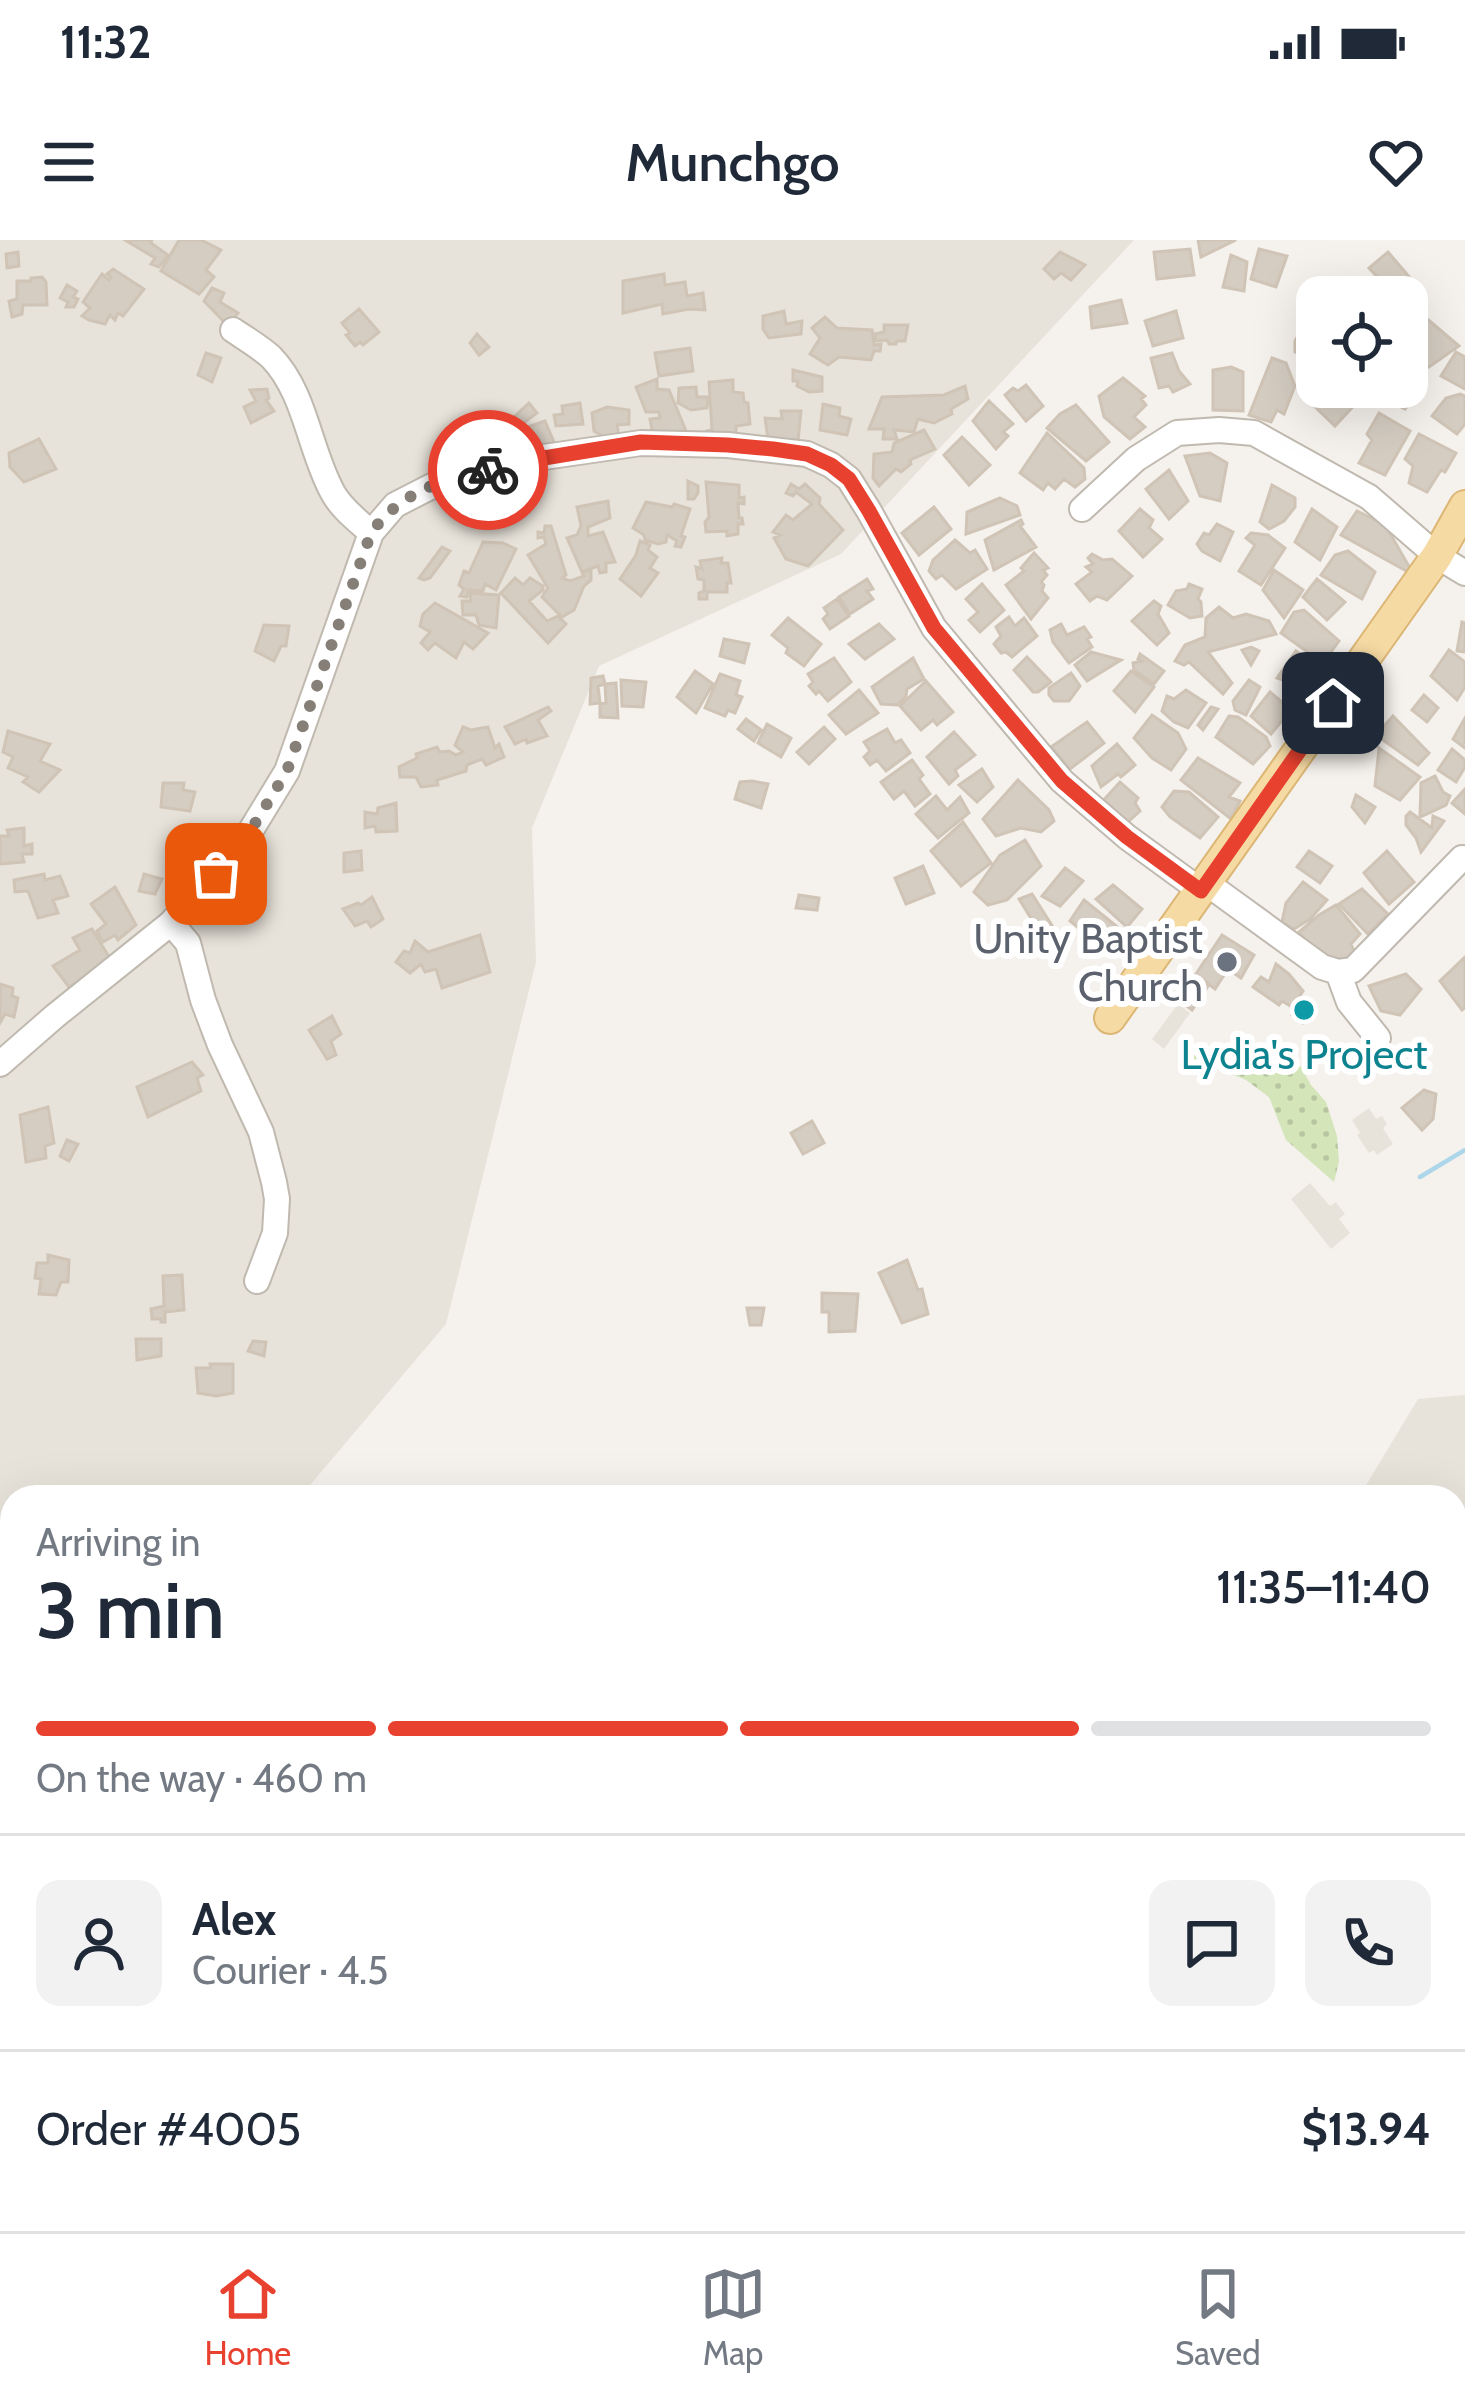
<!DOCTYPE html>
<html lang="en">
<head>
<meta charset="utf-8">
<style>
	body { margin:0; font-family:Cabin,sans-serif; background:#f2f2f3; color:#1f2937; height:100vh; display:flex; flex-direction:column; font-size:45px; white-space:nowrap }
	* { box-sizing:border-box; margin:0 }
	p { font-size:39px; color:#747a83 }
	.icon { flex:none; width:66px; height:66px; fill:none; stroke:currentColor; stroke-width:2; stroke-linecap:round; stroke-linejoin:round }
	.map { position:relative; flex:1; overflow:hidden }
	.side { position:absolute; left:0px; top:1245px; width:1467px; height:747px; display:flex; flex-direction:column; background:#fff; border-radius:36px 36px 0 0; box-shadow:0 12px 48px #0002 }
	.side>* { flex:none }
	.controls { position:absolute; left:1296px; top:36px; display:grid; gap:24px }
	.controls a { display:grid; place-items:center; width:132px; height:132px; border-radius:24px; background:#fff; box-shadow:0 12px 48px #0002; font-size:60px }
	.pin { position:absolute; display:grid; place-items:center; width:102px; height:102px; color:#fff; margin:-51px; border-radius:24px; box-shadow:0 6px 18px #0006 }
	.courier { position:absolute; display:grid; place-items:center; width:120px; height:120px; margin:-60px; border:9px solid #e8412f; border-radius:50%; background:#fff; color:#222; box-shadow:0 3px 15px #0007 }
	.headline em { font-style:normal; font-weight:600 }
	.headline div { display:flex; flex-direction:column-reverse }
	.headline { display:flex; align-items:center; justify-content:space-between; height:204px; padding:0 36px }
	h1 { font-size:78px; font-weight:600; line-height:90px }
	.bar { display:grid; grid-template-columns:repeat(4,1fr); gap:18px 12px; align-content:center; height:144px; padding:0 36px }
	.bar i { height:15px; border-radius:9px; background:#e0e1e3 }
	.bar .current { background:#e8412f }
	.bar p { grid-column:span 4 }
	.line { display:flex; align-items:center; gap:30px; padding:0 36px; border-top:3px solid #e0e1e3 }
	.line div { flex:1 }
	.round { display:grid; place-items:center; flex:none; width:126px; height:126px; border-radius:24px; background:#f2f2f3 }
	.status { display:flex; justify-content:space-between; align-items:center; height:84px; padding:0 60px; background:#fff; direction:ltr }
	.status svg { height:33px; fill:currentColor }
	header { display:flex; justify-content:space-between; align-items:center; height:156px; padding:0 36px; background:#fff; font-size:54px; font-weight:600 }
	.tabs { display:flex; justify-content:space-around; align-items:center; height:168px; border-top:3px solid #e0e1e3; background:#fff; font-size:33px; color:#747a83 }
	.tabs a { display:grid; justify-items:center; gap:6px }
	.tabs .current { color:#e8412f }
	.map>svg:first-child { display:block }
</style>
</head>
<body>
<div class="status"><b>11:32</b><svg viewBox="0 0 49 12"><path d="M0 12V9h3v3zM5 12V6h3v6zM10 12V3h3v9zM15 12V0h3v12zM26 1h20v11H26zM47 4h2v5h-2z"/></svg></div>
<header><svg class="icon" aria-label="menu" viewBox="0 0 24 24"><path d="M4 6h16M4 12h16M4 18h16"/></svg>Munchgo<svg class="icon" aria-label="heart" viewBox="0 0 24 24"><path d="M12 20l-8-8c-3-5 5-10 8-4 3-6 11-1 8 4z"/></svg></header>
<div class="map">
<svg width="1465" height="1991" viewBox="0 0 1465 1991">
	<defs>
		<pattern id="grass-dots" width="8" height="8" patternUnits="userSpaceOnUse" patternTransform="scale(3)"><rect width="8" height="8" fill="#d3e5b9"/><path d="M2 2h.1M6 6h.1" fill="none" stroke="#b7c6a0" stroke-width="1.8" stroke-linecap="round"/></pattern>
	</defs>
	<rect width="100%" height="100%" fill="#f5f1ec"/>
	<path fill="#e8e3da" d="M 0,0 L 1134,0 L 841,314 L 599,426 L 532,588 L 536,722 L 446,1084 L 300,1257 L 12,1257 L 12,1440 L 0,1436 Z
		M 1178,764 L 1190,773 L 1164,809 L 1152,799 Z
		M 1369,868 L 1376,879 L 1382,876 L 1387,884 L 1383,888 L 1393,904 L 1377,915 L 1374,910 L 1369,913 L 1357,895 L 1360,893 L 1352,880 Z
		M 1310,943 L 1330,966 L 1336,962 L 1345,974 L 1339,979 L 1350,993 L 1331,1009 L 1291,959 Z
		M 1465,1155 L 1465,1685 L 1455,1694 L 1455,1257 L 1359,1257 L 1418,1159 Z
		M 0,1456 L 12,1461 L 12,1980 L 213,1980 L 214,1991 L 0,1991 Z
		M 994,1980 L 1276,1980 L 1271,1991 L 988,1991 Z"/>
	<path fill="#f4e7da" d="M 1465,1621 L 1465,1952 L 1455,1960 L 1455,1627 Z
		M 1349,1980 L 1430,1980 L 1415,1991 L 1357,1991 Z"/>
	<path fill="url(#grass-dots)" d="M 1225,803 L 1252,814 L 1284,814 L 1301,827 L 1311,845 L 1326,862 L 1337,896 L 1339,921 L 1334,942 L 1286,900 L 1269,857 L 1246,840 L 1220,829 L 1197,833 L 1191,817 Z"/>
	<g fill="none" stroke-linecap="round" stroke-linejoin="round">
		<path stroke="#aed6eb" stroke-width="4.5" d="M 1420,937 L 1465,910"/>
	</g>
	<path fill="#d5cdc2" stroke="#d0c4b6" stroke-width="3" d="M 125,0 L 152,0 L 151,3 L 168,15 L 159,27 L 151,24 L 155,18 Z
		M 179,0 L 201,0 L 221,10 L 206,30 L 214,37 L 199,54 L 161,31 Z
		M 1198,0 L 1236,0 L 1201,17 Z
		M 1190,9 L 1194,35 L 1157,39 L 1154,12 Z
		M 1259,9 L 1287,16 L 1276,47 L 1251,39 Z
		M 18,12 L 19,26 L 7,28 L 6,14 Z
		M 1060,12 L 1085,25 L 1071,40 L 1061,33 L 1054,39 L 1044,29 Z
		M 1388,12 L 1417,46 L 1404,57 L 1397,57 L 1369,28 Z
		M 1231,15 L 1247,22 L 1244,51 L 1223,47 Z
		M 113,29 L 144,49 L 123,76 L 118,73 L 115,80 L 110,75 L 105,84 L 89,80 L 82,76 L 90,68 L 83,62 L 102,34 L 109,40 L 111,37 L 107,34 Z
		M 664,34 L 665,45 L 685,42 L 687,56 L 703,53 L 705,70 L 689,69 L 663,74 L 662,64 L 623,73 L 623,41 Z
		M 42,37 L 46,42 L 47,65 L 23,65 L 22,74 L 12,77 L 9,61 L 17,59 L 17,41 L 31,41 L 31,38 Z
		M 67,45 L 77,51 L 73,57 L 78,59 L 74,67 L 66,67 L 68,62 L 60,58 Z
		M 212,48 L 224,53 L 220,62 L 238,73 L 228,86 L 204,61 Z
		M 1375,50 L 1375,57 L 1345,57 L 1350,51 Z
		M 1121,60 L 1127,83 L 1092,88 L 1090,67 Z
		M 359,69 L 379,92 L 363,105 L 360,102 L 355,106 L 346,95 L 350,93 L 342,83 Z
		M 784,71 L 786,84 L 802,81 L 801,94 L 769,98 L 763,89 L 763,76 Z
		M 1176,71 L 1183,98 L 1153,106 L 1145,81 Z
		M 1311,74 L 1317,76 L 1317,104 L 1309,117 L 1295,112 L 1295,101 Z
		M 825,77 L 837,88 L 872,90 L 874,105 L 881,104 L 880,111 L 874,111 L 871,120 L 839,117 L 828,125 L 810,114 L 820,98 L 812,88 Z
		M 1426,78 L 1459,106 L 1429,127 L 1408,101 L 1411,86 Z
		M 884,85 L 908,85 L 905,101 L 897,101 L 896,104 L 889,104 L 887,100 L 876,101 L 875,94 L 884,92 Z
		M 477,94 L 489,107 L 479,115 L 470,103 Z
		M 690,108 L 693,131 L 659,136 L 655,113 Z
		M 1456,112 L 1465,117 L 1465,149 L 1441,136 Z
		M 206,113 L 221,118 L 212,142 L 198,135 Z
		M 1172,113 L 1179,131 L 1190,144 L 1173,152 L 1169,146 L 1159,148 L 1151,118 Z
		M 1272,118 L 1286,123 L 1295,146 L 1284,174 L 1277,170 L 1271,182 L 1249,175 Z
		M 1231,127 L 1243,132 L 1243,171 L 1213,170 L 1213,130 Z
		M 793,130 L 822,137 L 822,151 L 809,152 L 797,146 L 798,141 L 793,141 Z
		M 1407,135 L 1424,146 L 1405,169 L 1372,151 L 1375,147 L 1407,147 Z
		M 1123,138 L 1145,156 L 1141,159 L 1146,165 L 1134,177 L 1145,187 L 1130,199 L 1104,177 L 1099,156 Z
		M 657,139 L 657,149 L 669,150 L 689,198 L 654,200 L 650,179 L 660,178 L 659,172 L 646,172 L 636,147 Z
		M 733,140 L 733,152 L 743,153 L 744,162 L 748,163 L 750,184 L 736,186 L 736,194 L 741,196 L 709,201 L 707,191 L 712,190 L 709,142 Z
		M 1026,145 L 1043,166 L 1026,181 L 1005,155 L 1013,148 L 1018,151 Z
		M 965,146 L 968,159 L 951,169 L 952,174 L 934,183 L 918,179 L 914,192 L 894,190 L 897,199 L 883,199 L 884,189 L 869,189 L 882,157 L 944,155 Z
		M 696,147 L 697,157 L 708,157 L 707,168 L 691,170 L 678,163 L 679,148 Z
		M 1318,147 L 1349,147 L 1361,158 L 1335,186 L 1308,160 Z
		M 267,149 L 269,158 L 266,160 L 274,171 L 251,183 L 244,167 L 256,161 L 250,150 Z
		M 1460,154 L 1465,156 L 1465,184 L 1457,194 L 1432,176 L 1446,158 Z
		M 989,161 L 1013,184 L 1003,192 L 1008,196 L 996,209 L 973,181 Z
		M 529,163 L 537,173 L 519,186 L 513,178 Z
		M 580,163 L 583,184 L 556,186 L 554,175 L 563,174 L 562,166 Z
		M 823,164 L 840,168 L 839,176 L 851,179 L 847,195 L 820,190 Z
		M 1076,165 L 1109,202 L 1086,221 L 1047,188 L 1060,174 Z
		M 607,167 L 629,170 L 629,184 L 617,185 L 619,196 L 608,199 L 594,191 L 592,173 Z
		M 781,171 L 801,171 L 798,201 L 768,199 L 765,178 L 782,179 Z
		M 1379,173 L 1410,191 L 1385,235 L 1359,223 L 1372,200 L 1367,194 Z
		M 545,181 L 556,207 L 520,216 L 511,212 L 511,201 L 520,198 L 517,191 Z
		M 499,185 L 508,195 L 508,202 L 493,205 L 491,199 L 497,197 L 491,187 Z
		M 924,190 L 935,209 L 910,220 L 911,224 L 901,232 L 896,229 L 879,246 L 873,238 L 874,214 L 892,212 L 894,203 Z
		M 1047,193 L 1084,228 L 1085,239 L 1075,247 L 1064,239 L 1055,249 L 1048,243 L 1043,250 L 1020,233 Z
		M 1419,194 L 1456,213 L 1445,232 L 1441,230 L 1427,252 L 1409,243 L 1413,226 L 1405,219 Z
		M 962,197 L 990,225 L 969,245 L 944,215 Z
		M 39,199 L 56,229 L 24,242 L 10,227 L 9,213 Z
		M 1210,213 L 1227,223 L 1220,261 L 1200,256 L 1185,216 Z
		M 1169,230 L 1188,261 L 1169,279 L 1146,249 Z
		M 688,241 L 698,246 L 698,253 L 694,259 L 688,259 Z
		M 706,242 L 739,245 L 739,258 L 744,257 L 744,264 L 738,263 L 739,278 L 742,278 L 743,284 L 738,284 L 738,294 L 727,296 L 727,291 L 706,292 L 705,282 L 709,277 Z
		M 791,244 L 799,249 L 805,244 L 820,258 L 819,264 L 843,290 L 808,326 L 786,319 L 774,298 L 780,295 L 773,292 L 786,275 L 793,280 L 812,264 L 796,252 L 793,256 L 786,253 Z
		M 1272,245 L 1295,258 L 1295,267 L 1284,281 L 1269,289 L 1260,282 Z
		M 1000,258 L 1017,266 L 1020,275 L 966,294 L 967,272 Z
		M 608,261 L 610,278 L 588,287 L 588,296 L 603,292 L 615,322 L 606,323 L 606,332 L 600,333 L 598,326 L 582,332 L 567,298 L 577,295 L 581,286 L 577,267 Z
		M 646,262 L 672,267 L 674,264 L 690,269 L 681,296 L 685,297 L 681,307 L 675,306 L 677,301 L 667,295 L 666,302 L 658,304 L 645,300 L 644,295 L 633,288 Z
		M 934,267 L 951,289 L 919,315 L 902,293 Z
		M 1140,269 L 1153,280 L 1149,288 L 1162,299 L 1143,317 L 1119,291 Z
		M 1312,269 L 1337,287 L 1320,320 L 1295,302 Z
		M 1357,271 L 1385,285 L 1414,335 L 1341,295 Z
		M 1021,280 L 1023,284 L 1020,286 L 1036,307 L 994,330 L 985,300 Z
		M 1217,284 L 1233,292 L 1220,321 L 1202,311 L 1197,304 L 1204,293 L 1209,295 Z
		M 545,286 L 551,286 L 566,335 L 562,338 L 570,341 L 584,336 L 582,332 L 591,331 L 591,340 L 584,346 L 574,370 L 562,377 L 542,357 L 548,348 L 528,315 L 546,304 L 544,297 L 538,298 L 538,292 L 544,293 Z
		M 1251,293 L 1268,295 L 1285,308 L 1261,345 L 1239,331 L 1255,305 L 1246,298 Z
		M 955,300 L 970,313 L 975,310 L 987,329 L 956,349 L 942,335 L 936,339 L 929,331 L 933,320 Z
		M 640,301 L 650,305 L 648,310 L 657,317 L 650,328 L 658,333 L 641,356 L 620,339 L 636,315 Z
		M 483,302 L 503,303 L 516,309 L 496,350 L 485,344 L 483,351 L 468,350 L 467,357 L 460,356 L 464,349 L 459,345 L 464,331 L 469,333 Z
		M 442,307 L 450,311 L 430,338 L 424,340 L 419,338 Z
		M 1348,311 L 1375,332 L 1362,359 L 1321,335 L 1335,315 Z
		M 1034,313 L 1048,328 L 1043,330 L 1047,335 L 1041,342 L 1044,345 L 1042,351 L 1048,358 L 1031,379 L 1006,345 L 1024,331 L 1021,328 Z
		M 1092,314 L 1103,320 L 1112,319 L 1132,336 L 1107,360 L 1097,356 L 1090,361 L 1076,344 L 1092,332 L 1086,327 L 1093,324 L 1088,318 Z
		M 722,318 L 721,323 L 728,323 L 731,343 L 727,343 L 727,352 L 707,352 L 707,359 L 699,359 L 699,353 L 704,351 L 704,340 L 698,339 L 696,327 L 702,329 L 700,321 Z
		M 1274,330 L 1303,350 L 1284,378 L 1263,350 Z
		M 515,338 L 523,345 L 530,338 L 543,346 L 543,350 L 529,361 L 547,381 L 558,376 L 566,384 L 548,403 L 501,353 Z
		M 867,339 L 873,349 L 867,351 L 873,359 L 850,374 L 839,357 Z
		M 1317,339 L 1345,362 L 1327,380 L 1303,357 Z
		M 982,344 L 1004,370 L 980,392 L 969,380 L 978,372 L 966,359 Z
		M 1189,344 L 1202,349 L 1198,359 L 1201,362 L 1202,376 L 1190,378 L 1168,365 L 1176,351 L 1187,349 Z
		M 470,353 L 499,355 L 496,388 L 479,385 L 476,375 L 463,375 L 462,361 L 471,361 Z
		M 837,359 L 849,376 L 830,389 L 823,379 L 828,374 L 824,368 Z
		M 1154,361 L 1161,366 L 1158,374 L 1169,393 L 1157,405 L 1132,381 Z
		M 435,363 L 488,393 L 473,409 L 464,402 L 456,418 L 435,403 L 428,410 L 421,403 L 430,392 L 420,386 L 423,374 Z
		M 1219,367 L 1233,378 L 1246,374 L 1269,381 L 1276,394 L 1208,412 L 1232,443 L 1223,454 L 1189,422 L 1184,425 L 1175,421 L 1185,405 L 1205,397 L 1206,378 Z
		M 1304,370 L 1339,401 L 1323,423 L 1281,393 L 1294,372 Z
		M 1009,377 L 1015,386 L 1024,378 L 1037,396 L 1012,417 L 1006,412 L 1001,413 L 994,404 L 1001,396 L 996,387 Z
		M 788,378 L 821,404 L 804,426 L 786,413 L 788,408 L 772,395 Z
		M 1462,382 L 1465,383 L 1465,412 L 1457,411 Z
		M 879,384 L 894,399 L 865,419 L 849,404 Z
		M 1061,384 L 1067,395 L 1084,387 L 1091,397 L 1087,399 L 1092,407 L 1069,423 L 1053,402 L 1050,390 Z
		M 264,385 L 289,386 L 286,406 L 281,406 L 274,421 L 255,411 Z
		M 724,399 L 749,404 L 744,423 L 720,416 Z
		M 1251,407 L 1259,411 L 1251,425 L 1242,410 Z
		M 1449,410 L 1465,422 L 1465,447 L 1457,460 L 1431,436 Z
		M 1296,411 L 1308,420 L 1307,434 L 1297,445 L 1277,438 Z
		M 1091,412 L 1121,420 L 1087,441 L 1075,425 Z
		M 1140,414 L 1164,431 L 1154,444 L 1134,430 L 1133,423 L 1142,421 L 1138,419 Z
		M 1027,417 L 1051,442 L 1038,452 L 1033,452 L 1014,430 Z
		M 834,418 L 851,442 L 828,461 L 819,451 L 816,454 L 809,446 L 813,442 L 808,434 Z
		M 913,418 L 924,439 L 907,449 L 906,456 L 897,465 L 881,464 L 872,447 Z
		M 695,431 L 713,444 L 696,473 L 677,457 Z
		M 1131,431 L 1154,447 L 1135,472 L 1114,451 Z
		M 1071,433 L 1080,446 L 1069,461 L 1054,461 L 1049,455 L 1049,448 Z
		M 720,434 L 740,441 L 736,455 L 742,457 L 735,473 L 728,470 L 725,476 L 705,468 Z
		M 603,436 L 605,444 L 598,446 L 600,463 L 590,464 L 591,438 Z
		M 621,440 L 646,442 L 643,467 L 622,466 Z
		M 1249,440 L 1260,447 L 1246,475 L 1235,470 L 1233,461 Z
		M 926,441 L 953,472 L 937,485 L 933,480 L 921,490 L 900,466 Z
		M 616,443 L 618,478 L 600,477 L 600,464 L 606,463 L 605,444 Z
		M 859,450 L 878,473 L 846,494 L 829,475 Z
		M 1186,450 L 1206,463 L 1188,488 L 1174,482 L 1162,471 L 1167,456 L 1174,459 Z
		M 1270,452 L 1291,470 L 1271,494 L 1251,476 Z
		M 1424,455 L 1438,468 L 1427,482 L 1412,470 Z
		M 548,467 L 551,471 L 538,480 L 547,496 L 527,503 L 526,499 L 515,504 L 505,487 Z
		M 1211,467 L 1218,469 L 1203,490 L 1198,485 Z
		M 1152,475 L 1178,493 L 1186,509 L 1171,530 L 1152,518 L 1134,498 Z
		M 1229,476 L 1238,477 L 1266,497 L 1270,506 L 1253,524 L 1216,497 Z
		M 1393,476 L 1429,513 L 1418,525 L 1376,495 Z
		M 1465,478 L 1465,508 L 1453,499 Z
		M 746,479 L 761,490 L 754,501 L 738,489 Z
		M 1087,482 L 1104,503 L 1070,529 L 1051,507 Z
		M 767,484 L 791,498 L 781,517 L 758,503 Z
		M 463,487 L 471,490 L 488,487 L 495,508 L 499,504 L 504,517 L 486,525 L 482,519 L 467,525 L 466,531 L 437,540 L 438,545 L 421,547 L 416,537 L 400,537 L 399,527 L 417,518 L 416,514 L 437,507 L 440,512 L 449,511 L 456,515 L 463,512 L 455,505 Z
		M 824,487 L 835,499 L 809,524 L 797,512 Z
		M 887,489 L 895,503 L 901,500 L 910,513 L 886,531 L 877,520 L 870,525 L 864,517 L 870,511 L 864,502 Z
		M 8,491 L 50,504 L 40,521 L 60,530 L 39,552 L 23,542 L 28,537 L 8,528 L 13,517 L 3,512 Z
		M 954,492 L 975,515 L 955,530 L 958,536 L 949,544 L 927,517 Z
		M 1117,504 L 1135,525 L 1121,537 L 1118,534 L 1101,547 L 1092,526 Z
		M 1379,508 L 1420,537 L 1400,560 L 1375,546 Z
		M 1452,509 L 1465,520 L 1465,527 L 1456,542 L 1438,530 Z
		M 1198,518 L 1240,543 L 1229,557 L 1240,561 L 1231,579 L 1181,540 Z
		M 912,520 L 923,535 L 919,539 L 930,554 L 915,566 L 904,551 L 894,559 L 881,542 Z
		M 982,529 L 993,547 L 977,562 L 959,545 Z
		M 1435,536 L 1443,552 L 1450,556 L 1446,565 L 1420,577 L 1421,543 Z
		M 1018,540 L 1049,570 L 1054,581 L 1041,592 L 1021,588 L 996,596 L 983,579 Z
		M 752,541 L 768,544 L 761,568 L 735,559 L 740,542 Z
		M 1120,542 L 1138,558 L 1135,563 L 1140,571 L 1119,590 L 1101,563 Z
		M 163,543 L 184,543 L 183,550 L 195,552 L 190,571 L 161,567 Z
		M 1465,549 L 1465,574 L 1452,563 Z
		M 1174,551 L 1189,552 L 1218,577 L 1200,598 L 1170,577 L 1162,567 Z
		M 1356,555 L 1375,567 L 1365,583 L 1352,567 Z
		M 936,556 L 947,570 L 960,557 L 969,573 L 938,598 L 916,574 Z
		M 396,563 L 397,591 L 376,592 L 375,586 L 365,588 L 365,572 L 377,574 L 378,568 Z
		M 1410,572 L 1432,588 L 1433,576 L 1444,581 L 1421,612 L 1416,598 L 1406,585 L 1406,576 Z
		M 963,582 L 991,623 L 961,646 L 931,611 Z
		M 24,588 L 24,606 L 32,604 L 32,614 L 22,614 L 24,622 L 0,624 L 0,596 L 9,596 L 7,590 Z
		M 1025,600 L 1041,626 L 1007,660 L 988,665 L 974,652 L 1000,615 Z
		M 361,611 L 362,630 L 344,632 L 344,613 Z
		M 1309,611 L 1332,626 L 1320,643 L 1297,627 Z
		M 1387,611 L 1414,642 L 1389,664 L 1364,633 Z
		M 178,615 L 200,620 L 196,632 L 191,637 L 168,630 L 168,624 L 178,625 Z
		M 923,626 L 934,653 L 906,664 L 895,638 Z
		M 1065,628 L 1083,641 L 1060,666 L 1042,656 Z
		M 44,634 L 45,640 L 60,636 L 68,656 L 53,660 L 58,673 L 38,678 L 28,651 L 15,652 L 14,640 Z
		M 144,634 L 162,639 L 155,654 L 139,651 Z
		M 1303,642 L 1327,660 L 1310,679 L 1294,689 L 1282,682 L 1286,663 Z
		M 1113,645 L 1142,669 L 1127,687 L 1096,659 Z
		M 115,647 L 136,685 L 118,700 L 115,695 L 103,702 L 97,691 L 106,684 L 91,664 Z
		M 1362,649 L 1388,674 L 1368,694 L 1339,664 Z
		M 1032,654 L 1053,687 L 1042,696 L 1019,659 Z
		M 799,655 L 819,658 L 817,670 L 796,668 Z
		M 372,657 L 383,679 L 371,687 L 367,681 L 355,686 L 343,669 L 358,663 L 361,665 Z
		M 1084,660 L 1120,689 L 1105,709 L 1070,681 Z
		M 1336,665 L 1360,694 L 1351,704 L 1354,711 L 1341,730 L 1313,712 L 1299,692 L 1319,675 Z
		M 92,689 L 114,725 L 82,749 L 78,742 L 69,747 L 53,726 L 80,710 L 73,698 Z
		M 480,695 L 490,732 L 442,748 L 436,729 L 425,732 L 421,724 L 410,733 L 396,722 L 404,711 L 410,713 L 415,701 L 428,712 Z
		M 1222,695 L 1254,715 L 1241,738 L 1228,729 L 1215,749 L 1196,734 Z
		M 1465,717 L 1465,768 L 1462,770 L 1440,741 Z
		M 1276,724 L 1289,734 L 1303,751 L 1292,767 L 1282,761 L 1279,765 L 1253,747 L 1261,737 L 1269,742 Z
		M 1406,734 L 1421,749 L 1400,775 L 1381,771 L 1369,746 Z
		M 1201,740 L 1208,746 L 1192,770 L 1184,764 Z
		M 0,744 L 13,748 L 12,756 L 18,758 L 14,777 L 5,774 L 0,783 Z
		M 1305,758 L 1315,766 L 1303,783 L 1292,775 Z
		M 332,776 L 341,794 L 331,801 L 336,815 L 327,819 L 309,790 Z
		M 192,822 L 203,835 L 197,838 L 201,851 L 148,877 L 137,847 Z
		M 1424,850 L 1436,854 L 1433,879 L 1422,890 L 1402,868 Z
		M 48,867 L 54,903 L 45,906 L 46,918 L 26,922 L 20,875 Z
		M 812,881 L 824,903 L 803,914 L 791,893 Z
		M 67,900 L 78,904 L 69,921 L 60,916 Z
		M 48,1015 L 69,1020 L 68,1042 L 61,1042 L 56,1055 L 39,1054 L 41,1039 L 35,1038 L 37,1023 L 48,1023 Z
		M 907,1020 L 918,1050 L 922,1049 L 928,1074 L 902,1083 L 879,1033 Z
		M 182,1035 L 184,1070 L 165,1072 L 165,1082 L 161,1082 L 161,1079 L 152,1079 L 151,1069 L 164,1066 L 163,1036 Z
		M 822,1053 L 858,1054 L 855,1091 L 829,1092 L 829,1072 L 822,1072 Z
		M 747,1068 L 764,1068 L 761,1085 L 750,1085 Z
		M 136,1099 L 161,1099 L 161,1116 L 137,1120 Z
		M 253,1101 L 266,1102 L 264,1116 L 248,1111 Z
		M 210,1124 L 233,1124 L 233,1153 L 216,1156 L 198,1153 L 196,1128 L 211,1128 Z
		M 1458,1742 L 1465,1750 L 1465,1760 L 1455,1766 L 1455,1744 Z
		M 1455,1814 L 1465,1831 L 1465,1871 L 1455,1877 Z
		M 1136,1980 L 1156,1980 L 1152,1991 L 1132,1991 Z
		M 1376,1980 L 1382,1980 L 1389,1990 L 1369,1991 L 1364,1986 Z"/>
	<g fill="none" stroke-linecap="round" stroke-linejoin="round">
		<defs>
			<path id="minor" d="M 233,90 C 246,99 260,107 271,117 C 306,153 309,210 333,253 C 341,268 358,281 371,293
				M 1082,269 L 1136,219 L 1177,193 L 1219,190 L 1254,193 L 1369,257 L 1437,316 L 1465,333
				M 1205,642 L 1322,727 L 1338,732 L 1353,730 L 1462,618
				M 171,683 L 188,703 L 203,760 L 220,805 L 261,892 L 274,942 L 277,959 L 275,993 L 257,1041
				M 1338,732 L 1349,762 L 1378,798
				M 0,824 L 55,776 L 171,683 L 245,600 L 287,531 L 371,293 L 395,265 L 434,245 L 464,235 L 544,217 L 641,203 L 728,205 L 807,214 L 831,225 L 849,239 L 869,271 L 934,388 L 1062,541 L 1127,597 L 1201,651
				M 0,1794 L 12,1816
				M 78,1980 L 82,1991
				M 756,1980 L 762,1991"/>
			<path id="major" d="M 1110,778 L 1437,316 L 1465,266
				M 1459,1991 L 1465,1987"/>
		</defs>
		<use href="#minor" stroke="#c0b9af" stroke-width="28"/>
		<use href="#major" stroke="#dbb674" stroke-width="34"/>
		<use href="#minor" stroke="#fff" stroke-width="24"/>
		<use href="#major" stroke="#f6daa3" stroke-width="30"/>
	</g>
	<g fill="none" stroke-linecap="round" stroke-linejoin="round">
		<path stroke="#857f78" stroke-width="12" stroke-dasharray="0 21.6" d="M 216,634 L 245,600 L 287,531 L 371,293 C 400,253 441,239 488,230"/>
		<path stroke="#e8412f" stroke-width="15" d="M 488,230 L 544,218 L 641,202 L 728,205 L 773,209 L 807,214 L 831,225 L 849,239 L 869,271 L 934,388 L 1062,541 L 1127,597 L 1201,651 L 1333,463"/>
	</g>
	<circle fill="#6b7280" stroke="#fff" stroke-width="4.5" cx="1227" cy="722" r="12"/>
	<circle fill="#0f9aa8" stroke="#fff" stroke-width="4.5" cx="1304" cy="770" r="12"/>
	<g text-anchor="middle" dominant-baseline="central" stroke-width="12" stroke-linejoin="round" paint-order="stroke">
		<g font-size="42" fill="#5b616d" stroke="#fff" text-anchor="end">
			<text x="1203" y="698">Unity Baptist<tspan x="1203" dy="48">Church</tspan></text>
		</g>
		<g font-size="42" fill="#0d838f" stroke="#fff">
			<text x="1304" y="814">Lydia's Project</text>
		</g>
	</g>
</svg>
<div class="controls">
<a><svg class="icon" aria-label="locate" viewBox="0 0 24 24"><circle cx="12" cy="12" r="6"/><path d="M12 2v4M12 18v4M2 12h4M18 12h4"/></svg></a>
</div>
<div class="pin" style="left:216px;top:634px;background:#ea580c"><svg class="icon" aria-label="bag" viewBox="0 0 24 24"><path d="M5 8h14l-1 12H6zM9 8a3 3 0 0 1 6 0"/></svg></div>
<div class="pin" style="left:1333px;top:463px;background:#1f2937"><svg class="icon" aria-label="home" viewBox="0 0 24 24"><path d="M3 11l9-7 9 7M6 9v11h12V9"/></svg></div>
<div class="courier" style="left:488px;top:230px"><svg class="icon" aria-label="bike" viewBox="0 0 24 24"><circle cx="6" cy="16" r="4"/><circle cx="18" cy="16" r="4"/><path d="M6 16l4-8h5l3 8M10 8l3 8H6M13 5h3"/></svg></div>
<section class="side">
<div class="headline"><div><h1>3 min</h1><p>Arriving in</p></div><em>11:35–11:40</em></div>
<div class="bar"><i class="current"></i><i class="current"></i><i class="current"></i><i></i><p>On the way · 460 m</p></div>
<div class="line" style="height:216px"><a class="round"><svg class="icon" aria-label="person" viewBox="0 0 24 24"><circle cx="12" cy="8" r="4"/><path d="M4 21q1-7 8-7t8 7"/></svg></a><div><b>Alex</b><p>Courier · 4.5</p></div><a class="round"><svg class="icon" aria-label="chat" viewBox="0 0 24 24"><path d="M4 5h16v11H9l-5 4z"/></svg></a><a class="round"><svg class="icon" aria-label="phone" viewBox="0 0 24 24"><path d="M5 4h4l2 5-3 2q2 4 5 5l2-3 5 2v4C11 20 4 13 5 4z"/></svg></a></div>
<div class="line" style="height:156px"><div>Order #4005</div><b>$13.94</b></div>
</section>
</div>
<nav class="tabs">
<a class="current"><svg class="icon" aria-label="home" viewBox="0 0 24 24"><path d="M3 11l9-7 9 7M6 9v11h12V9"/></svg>Home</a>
<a><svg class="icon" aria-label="map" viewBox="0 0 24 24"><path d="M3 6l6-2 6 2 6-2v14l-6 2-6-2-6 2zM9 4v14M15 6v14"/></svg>Map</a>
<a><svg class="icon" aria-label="saved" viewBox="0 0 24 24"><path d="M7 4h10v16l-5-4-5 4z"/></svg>Saved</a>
</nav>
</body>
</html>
